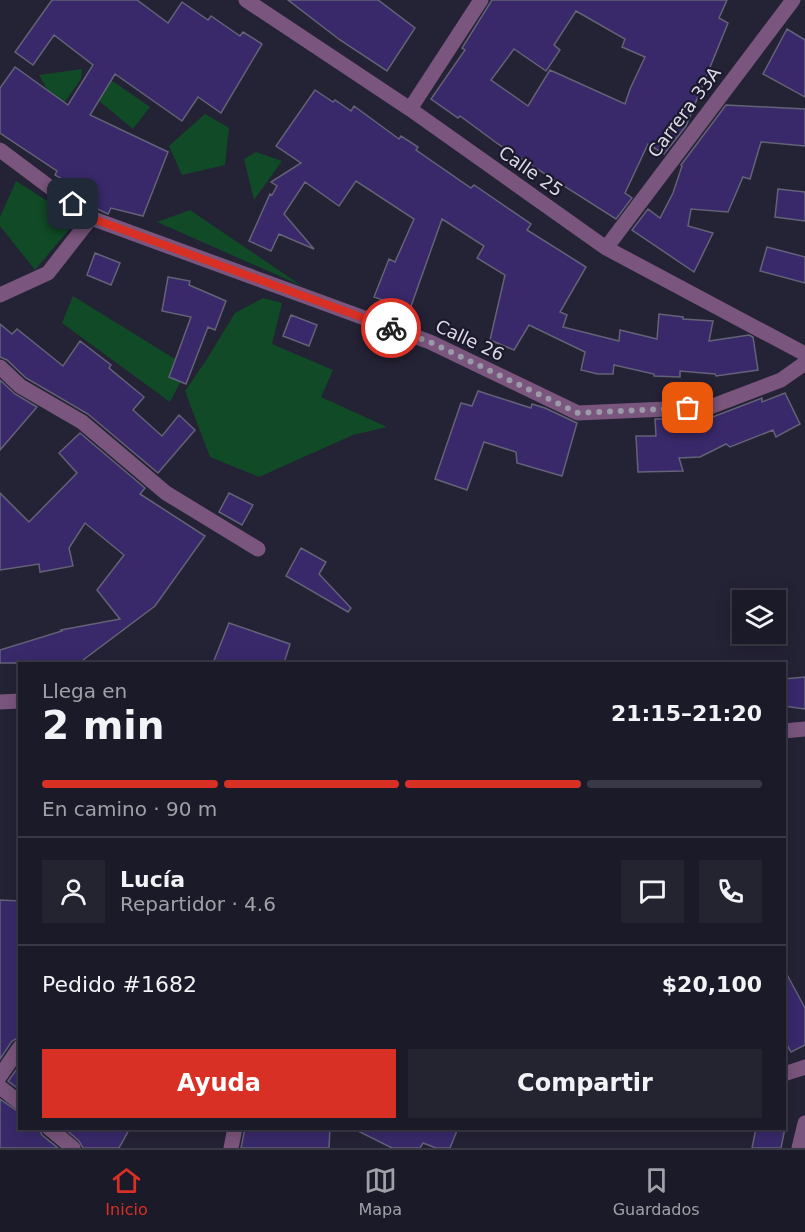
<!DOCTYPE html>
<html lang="es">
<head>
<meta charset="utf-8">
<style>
	body { margin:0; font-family:"DejaVu Sans",sans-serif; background:#242330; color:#f1f3f6; height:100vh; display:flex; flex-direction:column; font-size:22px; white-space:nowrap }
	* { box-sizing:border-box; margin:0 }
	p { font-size:20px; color:#a0a1a8 }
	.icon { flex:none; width:33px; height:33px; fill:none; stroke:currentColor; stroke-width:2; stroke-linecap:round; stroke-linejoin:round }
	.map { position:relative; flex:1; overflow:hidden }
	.details { position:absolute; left:18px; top:662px; width:768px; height:468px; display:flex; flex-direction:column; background:#1b1a28; border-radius:0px; box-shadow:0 3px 15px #0003,0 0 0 2px #393845 }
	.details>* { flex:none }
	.fabs { position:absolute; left:732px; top:590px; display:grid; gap:12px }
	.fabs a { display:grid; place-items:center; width:54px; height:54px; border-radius:0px; background:#1b1a28; box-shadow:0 3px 15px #0003,0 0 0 2px #393845; font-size:30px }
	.pin { position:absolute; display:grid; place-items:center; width:51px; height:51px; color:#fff; margin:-26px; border-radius:12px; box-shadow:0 3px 9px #0006 }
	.courier { position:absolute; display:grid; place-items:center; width:60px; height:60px; margin:-30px; border:4px solid #d93025; border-radius:50%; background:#fff; color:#222; box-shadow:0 2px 8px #0007 }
	.summary em { font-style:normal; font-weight:600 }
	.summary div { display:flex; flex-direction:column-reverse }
	.summary { display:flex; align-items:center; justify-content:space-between; height:102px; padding:0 24px }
	h1 { font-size:39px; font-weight:600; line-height:45px }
	.bar { display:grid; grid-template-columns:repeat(4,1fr); gap:9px 6px; align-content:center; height:72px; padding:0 24px }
	.bar i { height:8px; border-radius:4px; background:#393845 }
	.bar .selected { background:#d93025 }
	.bar p { grid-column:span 4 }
	.line { display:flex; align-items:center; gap:15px; padding:0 24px; border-top:2px solid #393845 }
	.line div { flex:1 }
	.round { display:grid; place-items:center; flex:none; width:63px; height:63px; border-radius:0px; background:#242330 }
	.cta { display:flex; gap:12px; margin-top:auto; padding:12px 24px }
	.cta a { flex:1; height:69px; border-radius:0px; background:#d93025; color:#fff; font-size:24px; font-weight:600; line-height:69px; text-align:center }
	.cta a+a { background:#242330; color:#f1f3f6 }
	.tabs { display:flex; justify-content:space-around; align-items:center; height:84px; border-top:2px solid #393845; background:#1b1a28; font-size:16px; color:#a0a1a8 }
	.tabs a { display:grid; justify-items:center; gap:3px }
	.tabs .selected { color:#d93025 }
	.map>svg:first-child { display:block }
</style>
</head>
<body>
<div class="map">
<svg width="805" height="1148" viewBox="0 0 805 1148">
	<rect width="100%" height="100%" fill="#242235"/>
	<path fill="#114a26" d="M 82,69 L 81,79 L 59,110 L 39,75 Z
		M 96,73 L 114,82 L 150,107 L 133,129 L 87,91 Z
		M 205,114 L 229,128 L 225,165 L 182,175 L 169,146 Z
		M 256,152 L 282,161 L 254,200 L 244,159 Z
		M 16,181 L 77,220 L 35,270 L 0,226 L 0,217 Z
		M 190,210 L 302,286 L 157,222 Z
		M 73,296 L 188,367 L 170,402 L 62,323 Z
		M 263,298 L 282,303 L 272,344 L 333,370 L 321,397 L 387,427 L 353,435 L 259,477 L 210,457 L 185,391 L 205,362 L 235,313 Z"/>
	<path fill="#39296b" stroke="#646277" stroke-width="1.5" fill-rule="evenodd" d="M 52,0 L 137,0 L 168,23 L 182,2 L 208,20 L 211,16 L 240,36 L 243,32 L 262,44 L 221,113 L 198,97 L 182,121 L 115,74 L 90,115 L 168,152 L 143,216 L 111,208 L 108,214 L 91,206 L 75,194 L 76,187 L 55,175 L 57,171 L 0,133 L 0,88 L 15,67 L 68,105 L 93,65 L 54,35 L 33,65 L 15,52 Z
		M 288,0 L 378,0 L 415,28 L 387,71 L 340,40 Z
		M 492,0 L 727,0 L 719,18 L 728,23 L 686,126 L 664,154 L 648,144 L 625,193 L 632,198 L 616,219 L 498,144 L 460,116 L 458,118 L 431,99 L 465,50 L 462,48 ZM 576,11 L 625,39 L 622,47 L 645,57 L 630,89 L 625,104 L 550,70 L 528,106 L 491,80 L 514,49 L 546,71 L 560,50 L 554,45 Z
		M 787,29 L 805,40 L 805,97 L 763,74 Z
		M 315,90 L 333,102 L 335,100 L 351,111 L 354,106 L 399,139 L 401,136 L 418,147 L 416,150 L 471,188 L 474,185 L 531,224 L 527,230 L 586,267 L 560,312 L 567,315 L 563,327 L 619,341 L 620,330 L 657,339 L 659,314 L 683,317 L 683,319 L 713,321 L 709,341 L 749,335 L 753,337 L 758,370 L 716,376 L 715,374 L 680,371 L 680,377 L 654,376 L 654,374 L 614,365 L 613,374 L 598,374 L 581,370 L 585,352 L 529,325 L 514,350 L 490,340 L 505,275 L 477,258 L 484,246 L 442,219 L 410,309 L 374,297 L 389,259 L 395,262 L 414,219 L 356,181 L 339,206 L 305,182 L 284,214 L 314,249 L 279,234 L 271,251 L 249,241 L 270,194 L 272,195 L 277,186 L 271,182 L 301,163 L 276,146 Z
		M 726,105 L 805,109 L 805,146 L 761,142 L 750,179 L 743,177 L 728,212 L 691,209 L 688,226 L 713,233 L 694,272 L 632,230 L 648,209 L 660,218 L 673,193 L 682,166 L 681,165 Z
		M 778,189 L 805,192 L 805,221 L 775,217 Z
		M 767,247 L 805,257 L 805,283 L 760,271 Z
		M 95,253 L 120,263 L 111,285 L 87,275 Z
		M 168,277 L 190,281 L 189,285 L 226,301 L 215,330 L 208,327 L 186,384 L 169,377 L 191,317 L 162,311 Z
		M 291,315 L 317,325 L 309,346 L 283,336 Z
		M 0,324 L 12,334 L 17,329 L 63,366 L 80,341 L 111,365 L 109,368 L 144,397 L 133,410 L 162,436 L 179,415 L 195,430 L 158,473 L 88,414 L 26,378 L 7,360 L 0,357 Z
		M 0,380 L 15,394 L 37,407 L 0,450 Z
		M 478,391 L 531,408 L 532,404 L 545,408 L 577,423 L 562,476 L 517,463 L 516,452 L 484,442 L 467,490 L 435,479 L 461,403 L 472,406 Z
		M 785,393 L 800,424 L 776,437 L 773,430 L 730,447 L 726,444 L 700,457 L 679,458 L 683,471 L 638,472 L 636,436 L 656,436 L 655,419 L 710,418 L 762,398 L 762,402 Z
		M 80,433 L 145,488 L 140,494 L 205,536 L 155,606 L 79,663 L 0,663 L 0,650 L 62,631 L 61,630 L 120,619 L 97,590 L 124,555 L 85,523 L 69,548 L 73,566 L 40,572 L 39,564 L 0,570 L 0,493 L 29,522 L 77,473 L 59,453 Z
		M 229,493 L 253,505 L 242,525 L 219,512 Z
		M 301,548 L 326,562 L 319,574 L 351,608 L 348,612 L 286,576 Z
		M 229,623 L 290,644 L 284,663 L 213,663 Z
		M 805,677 L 805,709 L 784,706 L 784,679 Z
		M 0,900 L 20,901 L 18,944 L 20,945 L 20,1037 L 12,1041 L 0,1059 Z
		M 784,969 L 805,1008 L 805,1045 L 791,1052 L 784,1040 Z
		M 20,1065 L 20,1090 L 8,1081 Z
		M 0,1099 L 20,1113 L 20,1128 L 39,1128 L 42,1135 L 58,1148 L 0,1148 Z
		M 64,1128 L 130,1128 L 119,1148 L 83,1148 L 79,1141 Z
		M 245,1128 L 330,1128 L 329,1148 L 241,1148 Z
		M 352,1128 L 458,1128 L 450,1148 L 436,1148 L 423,1143 L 420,1148 L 392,1148 Z
		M 756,1128 L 785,1128 L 781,1148 L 752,1148 Z"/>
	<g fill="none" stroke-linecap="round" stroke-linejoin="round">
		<path stroke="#7a557d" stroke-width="15" d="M 246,0 L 410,109 L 606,248 L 805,354
			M 410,109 L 481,0
			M 0,150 L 91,218 L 430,342 L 578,413 L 710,407 L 781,380 L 805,363
			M 606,248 L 793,0
			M 0,295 L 48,273 L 91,218
			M 0,367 L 20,386 L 82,422 L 166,493 L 258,549
			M 0,702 L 20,701
			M 784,731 L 805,729
			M 784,1074 L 805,1067
			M 0,1076 L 20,1047
			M 0,1087 L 20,1103
			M 49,1128 L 73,1148
			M 231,1148 L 235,1128
			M 799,1148 L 805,1123"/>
	</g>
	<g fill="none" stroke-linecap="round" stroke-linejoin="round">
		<path stroke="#9a9aa8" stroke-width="6" stroke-dasharray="0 10.8" d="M 391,328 L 430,342 L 578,413 L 688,408"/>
		<path stroke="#d93025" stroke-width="8" d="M 73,204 L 91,218 L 391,328"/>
	</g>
	<g text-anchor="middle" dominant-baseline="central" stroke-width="4.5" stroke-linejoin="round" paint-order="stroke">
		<g font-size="18" fill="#dadae6" stroke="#1b192b">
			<text transform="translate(684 112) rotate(-53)">Carrera 33A</text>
			<text transform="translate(531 171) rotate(35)">Calle 25</text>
			<text transform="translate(470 340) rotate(25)">Calle 26</text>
		</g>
	</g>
</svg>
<div class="fabs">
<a><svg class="icon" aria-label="layers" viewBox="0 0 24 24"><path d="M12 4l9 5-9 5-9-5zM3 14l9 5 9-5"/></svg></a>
</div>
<div class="pin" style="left:688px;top:408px;background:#ea580c"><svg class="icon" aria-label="bag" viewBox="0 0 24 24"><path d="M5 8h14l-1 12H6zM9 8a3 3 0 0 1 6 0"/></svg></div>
<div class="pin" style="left:73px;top:204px;background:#1f2937"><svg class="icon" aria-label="home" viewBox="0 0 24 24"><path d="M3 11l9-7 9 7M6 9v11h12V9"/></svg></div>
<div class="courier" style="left:391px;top:328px"><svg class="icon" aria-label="bike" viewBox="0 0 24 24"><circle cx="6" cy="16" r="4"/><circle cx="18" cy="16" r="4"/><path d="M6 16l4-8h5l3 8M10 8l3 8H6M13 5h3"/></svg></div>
<section class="details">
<div class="summary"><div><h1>2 min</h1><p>Llega en</p></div><em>21:15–21:20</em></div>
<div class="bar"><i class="selected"></i><i class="selected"></i><i class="selected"></i><i></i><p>En camino · 90 m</p></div>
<div class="line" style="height:108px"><a class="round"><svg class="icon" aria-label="person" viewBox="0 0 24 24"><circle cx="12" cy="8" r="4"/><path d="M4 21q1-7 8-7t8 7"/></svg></a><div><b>Lucía</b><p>Repartidor · 4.6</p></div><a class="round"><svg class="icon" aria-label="chat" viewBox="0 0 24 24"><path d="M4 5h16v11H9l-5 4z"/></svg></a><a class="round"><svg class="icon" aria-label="phone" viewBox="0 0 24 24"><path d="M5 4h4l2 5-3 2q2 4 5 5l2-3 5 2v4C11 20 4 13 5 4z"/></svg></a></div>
<div class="line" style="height:78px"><div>Pedido #1682</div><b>$20,100</b></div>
<div class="cta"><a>Ayuda</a><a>Compartir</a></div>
</section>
</div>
<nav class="tabs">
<a class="selected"><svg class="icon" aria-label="home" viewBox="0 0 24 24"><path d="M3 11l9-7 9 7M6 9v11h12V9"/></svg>Inicio</a>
<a><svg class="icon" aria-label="map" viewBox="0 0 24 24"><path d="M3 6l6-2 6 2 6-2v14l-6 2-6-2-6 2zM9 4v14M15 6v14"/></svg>Mapa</a>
<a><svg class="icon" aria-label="saved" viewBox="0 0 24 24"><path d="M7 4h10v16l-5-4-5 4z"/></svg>Guardados</a>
</nav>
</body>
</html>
